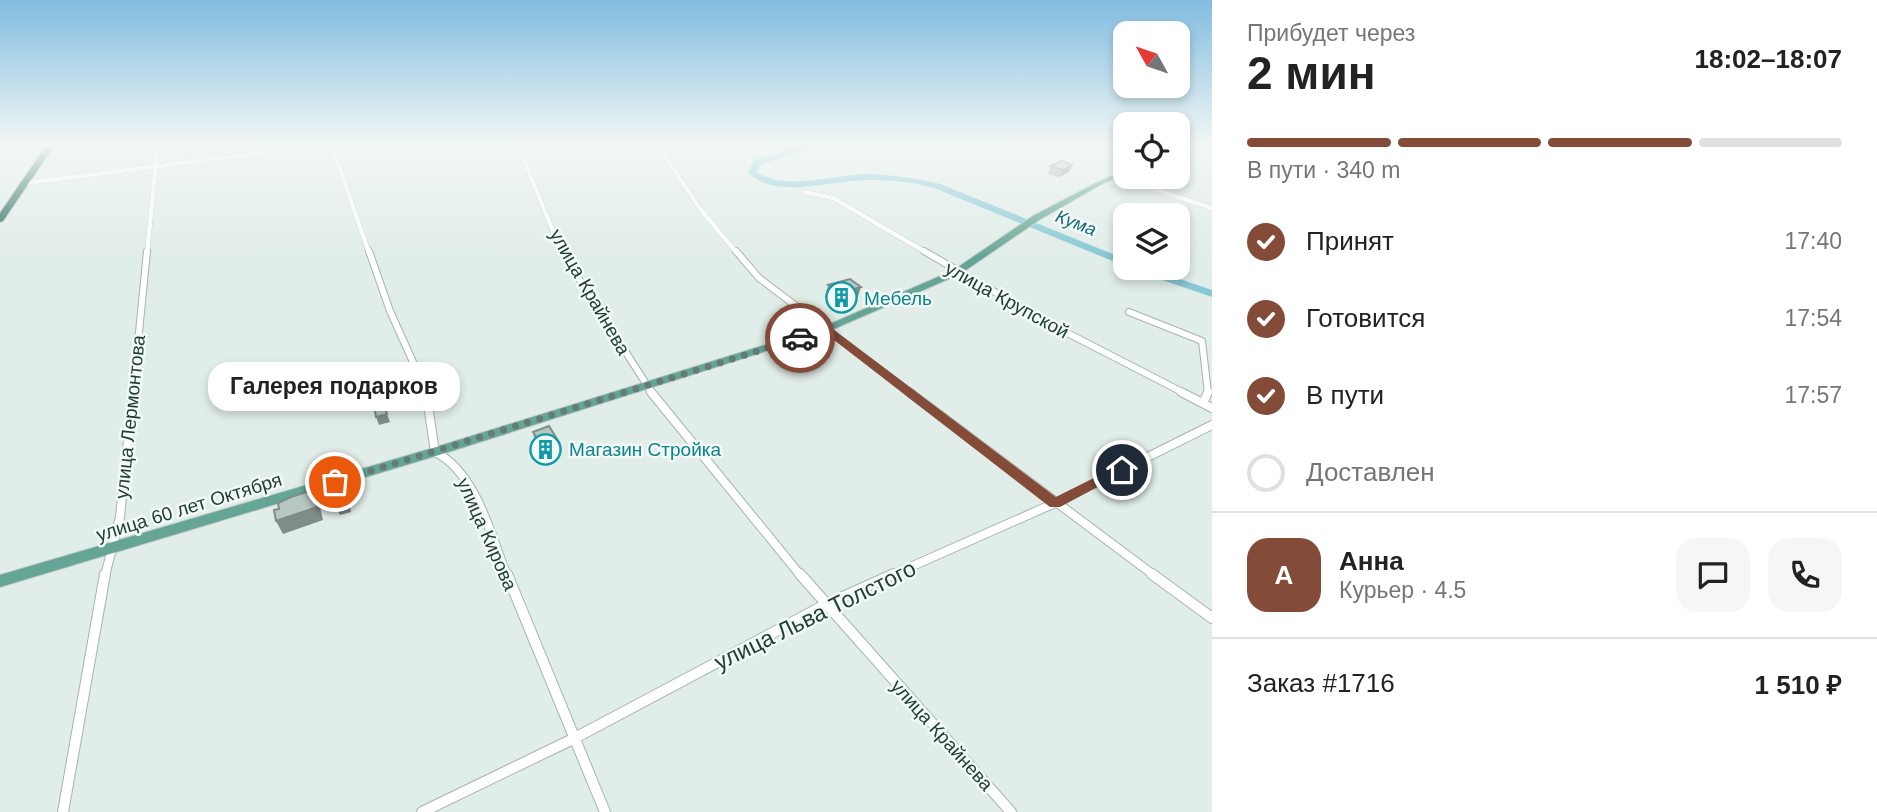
<!DOCTYPE html>
<html lang="ru">
<head>
<meta charset="utf-8">
<style>
	body { margin:0; font-family:Arial,sans-serif; background:#f6f6f6; color:#222; height:100vh; display:flex; flex-direction:column; font-size:26px; white-space:nowrap }
	* { box-sizing:border-box; margin:0 }
	p { font-size:23px; color:#767676 }
	.icon { flex:none; width:38px; height:38px; fill:none; stroke:currentColor; stroke-width:2; stroke-linecap:round; stroke-linejoin:round }
	.map { position:relative; flex:1; overflow:hidden }
	.sheet { display:flex; flex-direction:column; background:#fff; width:665px }
	.sheet>* { flex:none }
	.needle { width:46px; rotate:310deg }
	.controls { position:absolute; left:1113px; top:21px; display:grid; gap:14px }
	.controls a { display:grid; place-items:center; width:77px; height:77px; border-radius:14px; background:#fff; box-shadow:0 4px 10px #0003; font-size:35px }
	.pin { position:absolute; display:grid; place-items:center; width:60px; height:60px; color:#fff; margin:-30px; border:4px solid #fff; border-radius:50%; box-shadow:0 2px 7px #0007 }
	.courier { position:absolute; display:grid; place-items:center; width:70px; height:70px; margin:-35px; border:5px solid #834b38; border-radius:50%; background:#fff; color:#222; box-shadow:0 2px 9px #0007 }
	.bubble { position:absolute; height:49px; border-radius:21px; background:#fff; box-shadow:0 4px 10px #0003; font-size:23px; font-weight:700; line-height:49px; text-align:center }
	.overview em { font-style:normal; font-weight:700 }
	.overview div { display:flex; flex-direction:column-reverse }
	.overview { display:flex; align-items:center; justify-content:space-between; height:119px; padding:0 35px }
	h1 { font-size:46px; font-weight:700; line-height:52px }
	.bar { display:grid; grid-template-columns:repeat(4,1fr); gap:10px 7px; align-content:center; height:84px; padding:0 35px }
	.bar i { height:9px; border-radius:5px; background:#e0e0e0 }
	.bar .on { background:#834b38 }
	.bar p { grid-column:span 4 }
	.line { display:flex; align-items:center; gap:18px; padding:0 35px; border-top:2px solid #e0e0e0 }
	.line div { flex:1 }
	.round { display:grid; place-items:center; flex:none; width:74px; height:74px; border-radius:21px; background:#f6f6f6 }
	ol { padding:0 35px; list-style:none }
	li { display:flex; align-items:center; gap:21px; height:77px }
	li p { margin-inline-start:auto }
	li .icon { padding:7px; border-radius:50%; background:#834b38; color:#fff; stroke-width:4 }
	li:last-child { color:#767676 }
	li i { width:38px; height:38px; border:4px solid #e0e0e0; border-radius:50% }
	main { display:flex; flex:1; min-height:0 }
	.map>svg:first-child { display:block }
</style>
</head>
<body>
<main>
<div class="map">
<svg width="1212" height="812" viewBox="0 0 1212 812">
	<rect width="100%" height="100%" fill="#e1ede8"/>
	<g fill="none" stroke-linecap="round" stroke-linejoin="round">
		<path fill="#86c8d5" fill-rule="evenodd" d="M 800,143 L 808,143 L 804,151 L 761,164 L 757,172 C 785,192 836,174 870,174 C 894,175 916,178 940,184 L 1125,259 L 1125,266 L 934,188 C 912,182 891,180 869,180 C 833,180 776,200 748,173 L 754,160 L 798,147 Z
			M 1132,268 L 1147,268 L 1212,290 L 1212,297 L 1133,270 Z"/>
		<defs>
			<path id="street-far3" d="M 331,143 L 369,253
				M 517,143 L 562,253
				M 656,143 L 701,210 L 737,253
				M 1202,143 L 1212,146
				M 743,154 L 766,151 L 776,143
				M 1116,176 L 1212,208
				M 26,183 L 339,143
				M 804,192 L 833,198 L 927,253
				M 147,253 L 158,143"/>
			<path id="street-far2" d="M 369,251 L 390,311 L 427,393
				M 561,251 L 652,393
				M 736,251 L 759,278 L 911,393
				M 924,251 L 1050,324 L 1184,393
				M 1129,312 L 1202,341 L 1208,393
				M 133,393 L 147,251"/>
			<path id="street-far1" d="M 426,392 L 435,452 C 476,472 491,536 507,576
				M 651,392 L 801,576
				M 909,392 L 1155,576
				M 1181,392 L 1212,408
				M 1203,403 L 1208,392
				M 105,576 L 120,517 L 133,392
				M 890,576 L 1055,503 L 1212,425"/>
			<path id="street" d="M 507,574 L 605,812
				M 800,574 L 1011,812
				M 1152,574 L 1212,618
				M 63,812 L 105,574
				M 422,812 L 573,739 L 825,605 L 894,574"/>
			<path id="primary" d="M 1186,143 L 1178,148 L 1179,143 Z
				M 1125,170 L 1125,174 L 1100,185 L 1039,220 L 960,274 L 829,331 L 439,455 L 0,587 L 0,575 L 433,448 L 823,327 L 954,270 L 1033,216 L 1096,183 Z"/>
			<path id="highway" d="M 48,143 L 56,143 L 3,221 L 0,222 L 0,213 Z"/>
		</defs>
		<use href="#street-far3" stroke="#a4b5af" stroke-width="5"/>
		<use href="#street-far2" stroke="#a4b5af" stroke-width="8"/>
		<use href="#street-far1" stroke="#a4b5af" stroke-width="10"/>
		<use href="#street" stroke="#a4b5af" stroke-width="12"/>
		<use href="#primary" stroke="#c1c9c7" stroke-width="2"/>
		<use href="#highway" stroke="#c1c9c7" stroke-width="2"/>
		<use href="#street-far3" stroke="#fff" stroke-width="4.5"/>
		<use href="#street-far2" stroke="#fff" stroke-width="6"/>
		<use href="#street-far1" stroke="#fff" stroke-width="8"/>
		<use href="#street" stroke="#fff" stroke-width="10"/>
		<use href="#primary" fill="#64a595" fill-rule="evenodd"/>
		<use href="#highway" fill="#2b6c60" fill-rule="evenodd"/>
	</g>
	<path fill="#9daca6" d="M 1051,166 L 1069,172 L 1059,177 L 1048,174 Z
		M 828,285 L 857,299 L 835,306 L 825,297 Z
		M 533,432 L 557,439 L 558,452 L 542,458 L 535,445 Z"/>
	<path fill="#808c87" d="M 1072,165 L 1069,172 L 1059,177 L 1063,170 Z
		M 861,287 L 857,299 L 835,306 L 839,293 Z
		M 387,414 L 390,422 L 379,425 L 376,417 Z
		M 557,439 L 558,452 L 542,458 L 541,445 Z
		M 344,488 L 348,497 L 351,512 L 340,515 L 336,507 Z
		M 313,490 L 319,502 L 323,520 L 283,534 L 276,521 Z"/>
	<path fill="#b7c8c1" stroke="#808c87" stroke-width="2" d="M 1061,161 L 1072,165 L 1063,170 L 1051,166 Z
		M 850,279 L 861,287 L 839,293 L 828,285 Z
		M 384,404 L 387,414 L 376,417 L 374,406 Z
		M 549,426 L 557,439 L 541,445 L 533,432 Z
		M 344,488 L 347,503 L 336,507 L 333,492 Z
		M 313,490 L 317,507 L 276,521 L 274,510 L 279,509 L 278,503 L 291,497 Z"/>
	<linearGradient id="sky" x2="0" y2="1"><stop stop-color="#81bce0"/><stop offset="0.56" stop-color="#f2f7f5"/><stop offset="1" stop-color="#f2f7f5" stop-opacity="0"/></linearGradient>
	<rect width="1212" height="257" fill="url(#sky)"/>
	<path fill="#834b38" d="M 823,327 L 830,327 L 1056,497 L 1118,466 L 1127,466 L 1129,470 L 1060,507 L 1050,507 L 825,333 L 800,341 L 794,338 Z"/>
	<g fill="none" stroke-linecap="round" stroke-linejoin="round">
		<path stroke="#647c75" stroke-width="7" stroke-dasharray="0 12.6" d="M 335,482 L 800,338"/>
	</g>
	<defs>
		<symbol id="building-ring" viewBox="-11 -11 22 22"><circle r="9.5" fill="#f2f9f6" stroke="#0f9aa8" stroke-width="1.5"/><path d="M-4-6H4V6H1V3H-1V6H-4ZM-2.5-4.3h1.7v1.8h-1.7ZM.8-4.3h1.7v1.8H.8ZM-2.5-1h1.7V.8h-1.7ZM.8-1h1.7V.8H.8Z" fill="#0f9aa8"/></symbol>
	</defs>
	<g fill-rule="evenodd">
		<use href="#building-ring" x="824" y="280" width="35" height="35"/>
		<use href="#building-ring" x="528" y="432" width="35" height="35"/>
	</g>
	<g text-anchor="middle" dominant-baseline="central" stroke-width="5" stroke-linejoin="round" paint-order="stroke">
		<g font-size="18" font-style="italic" fill="#176b7e" stroke="#f2f9f6">
			<text transform="translate(1076 223) rotate(21)">Кума</text>
		</g>
		<g font-size="19" fill="#213f37" stroke="#f2f9f6">
			<text transform="translate(590 292) rotate(60)">улица Крайнева</text>
			<text transform="translate(1007 300) rotate(29)">улица Крупской</text>
			<text transform="translate(130 417) rotate(-84)">улица Лермонтова</text>
			<text transform="translate(189 507) rotate(-17)">улица 60 лет Октября</text>
			<text transform="translate(487 534) rotate(66)">улица Кирова</text>
			<text transform="translate(942 735) rotate(48)">улица Крайнева</text>
		</g>
		<g font-size="19" fill="#0d838f" stroke="#f2f9f6" text-anchor="start">
			<text x="864" y="298">Мебель</text>
			<text x="569" y="449">Магазин Стройка</text>
		</g>
		<g font-size="23" fill="#213f37" stroke="#f2f9f6">
			<text transform="translate(815 615) rotate(-26)">улица Льва Толстого</text>
		</g>
	</g>
</svg>
<div class="controls">
<a><svg class="needle" viewBox="-14 -14 28 28"><path d="M0-13l5 13h-10z" fill="#e53935"/><path d="M0 13l5-13h-10z" fill="#767676"/></svg></a>
<a><svg class="icon" aria-label="locate" viewBox="0 0 24 24"><circle cx="12" cy="12" r="6"/><path d="M12 2v4M12 18v4M2 12h4M18 12h4"/></svg></a>
<a><svg class="icon" aria-label="layers" viewBox="0 0 24 24"><path d="M12 4l9 5-9 5-9-5zM3 14l9 5 9-5"/></svg></a>
</div>
<div class="pin" style="left:335px;top:482px;background:#ea580c"><svg class="icon" aria-label="bag" viewBox="0 0 24 24"><path d="M5 8h14l-1 12H6zM9 8a3 3 0 0 1 6 0"/></svg></div>
<div class="pin" style="left:1122px;top:470px;background:#1f2937"><svg class="icon" aria-label="home" viewBox="0 0 24 24"><path d="M3 11l9-7 9 7M6 9v11h12V9"/></svg></div>
<div class="courier" style="left:800px;top:338px"><svg class="icon" aria-label="car" viewBox="0 0 24 24"><path d="M5 17H2v-5l4-1 3-4h7l3 4 3 1v5h-3M9 17h6M6 11h13"/><circle cx="7" cy="17" r="2"/><circle cx="17" cy="17" r="2"/></svg></div>
<div class="bubble" style="left:208px;top:362px;width:252px">Галерея подарков</div>
</div>
<section class="sheet">
<div class="overview"><div><h1>2 мин</h1><p>Прибудет через</p></div><em>18:02–18:07</em></div>
<div class="bar"><i class="on"></i><i class="on"></i><i class="on"></i><i></i><p>В пути · 340 m</p></div>
<ol>
<li><svg class="icon" aria-label="check" viewBox="0 0 24 24"><path d="M5 12l5 5 9-10"/></svg>Принят<p>17:40</p></li>
<li><svg class="icon" aria-label="check" viewBox="0 0 24 24"><path d="M5 12l5 5 9-10"/></svg>Готовится<p>17:54</p></li>
<li><svg class="icon" aria-label="check" viewBox="0 0 24 24"><path d="M5 12l5 5 9-10"/></svg>В пути<p>17:57</p></li>
<li><i></i>Доставлен</li>
</ol>
<div class="line" style="height:126px"><b class="round" style="background:#834b38;color:#fff">А</b><div><b>Анна</b><p>Курьер · 4.5</p></div><a class="round"><svg class="icon" aria-label="chat" viewBox="0 0 24 24"><path d="M4 5h16v11H9l-5 4z"/></svg></a><a class="round"><svg class="icon" aria-label="phone" viewBox="0 0 24 24"><path d="M5 4h4l2 5-3 2q2 4 5 5l2-3 5 2v4C11 20 4 13 5 4z"/></svg></a></div>
<div class="line" style="height:91px"><div>Заказ #1716</div><b>1 510 ₽</b></div>
</section>
</main>
</body>
</html>
